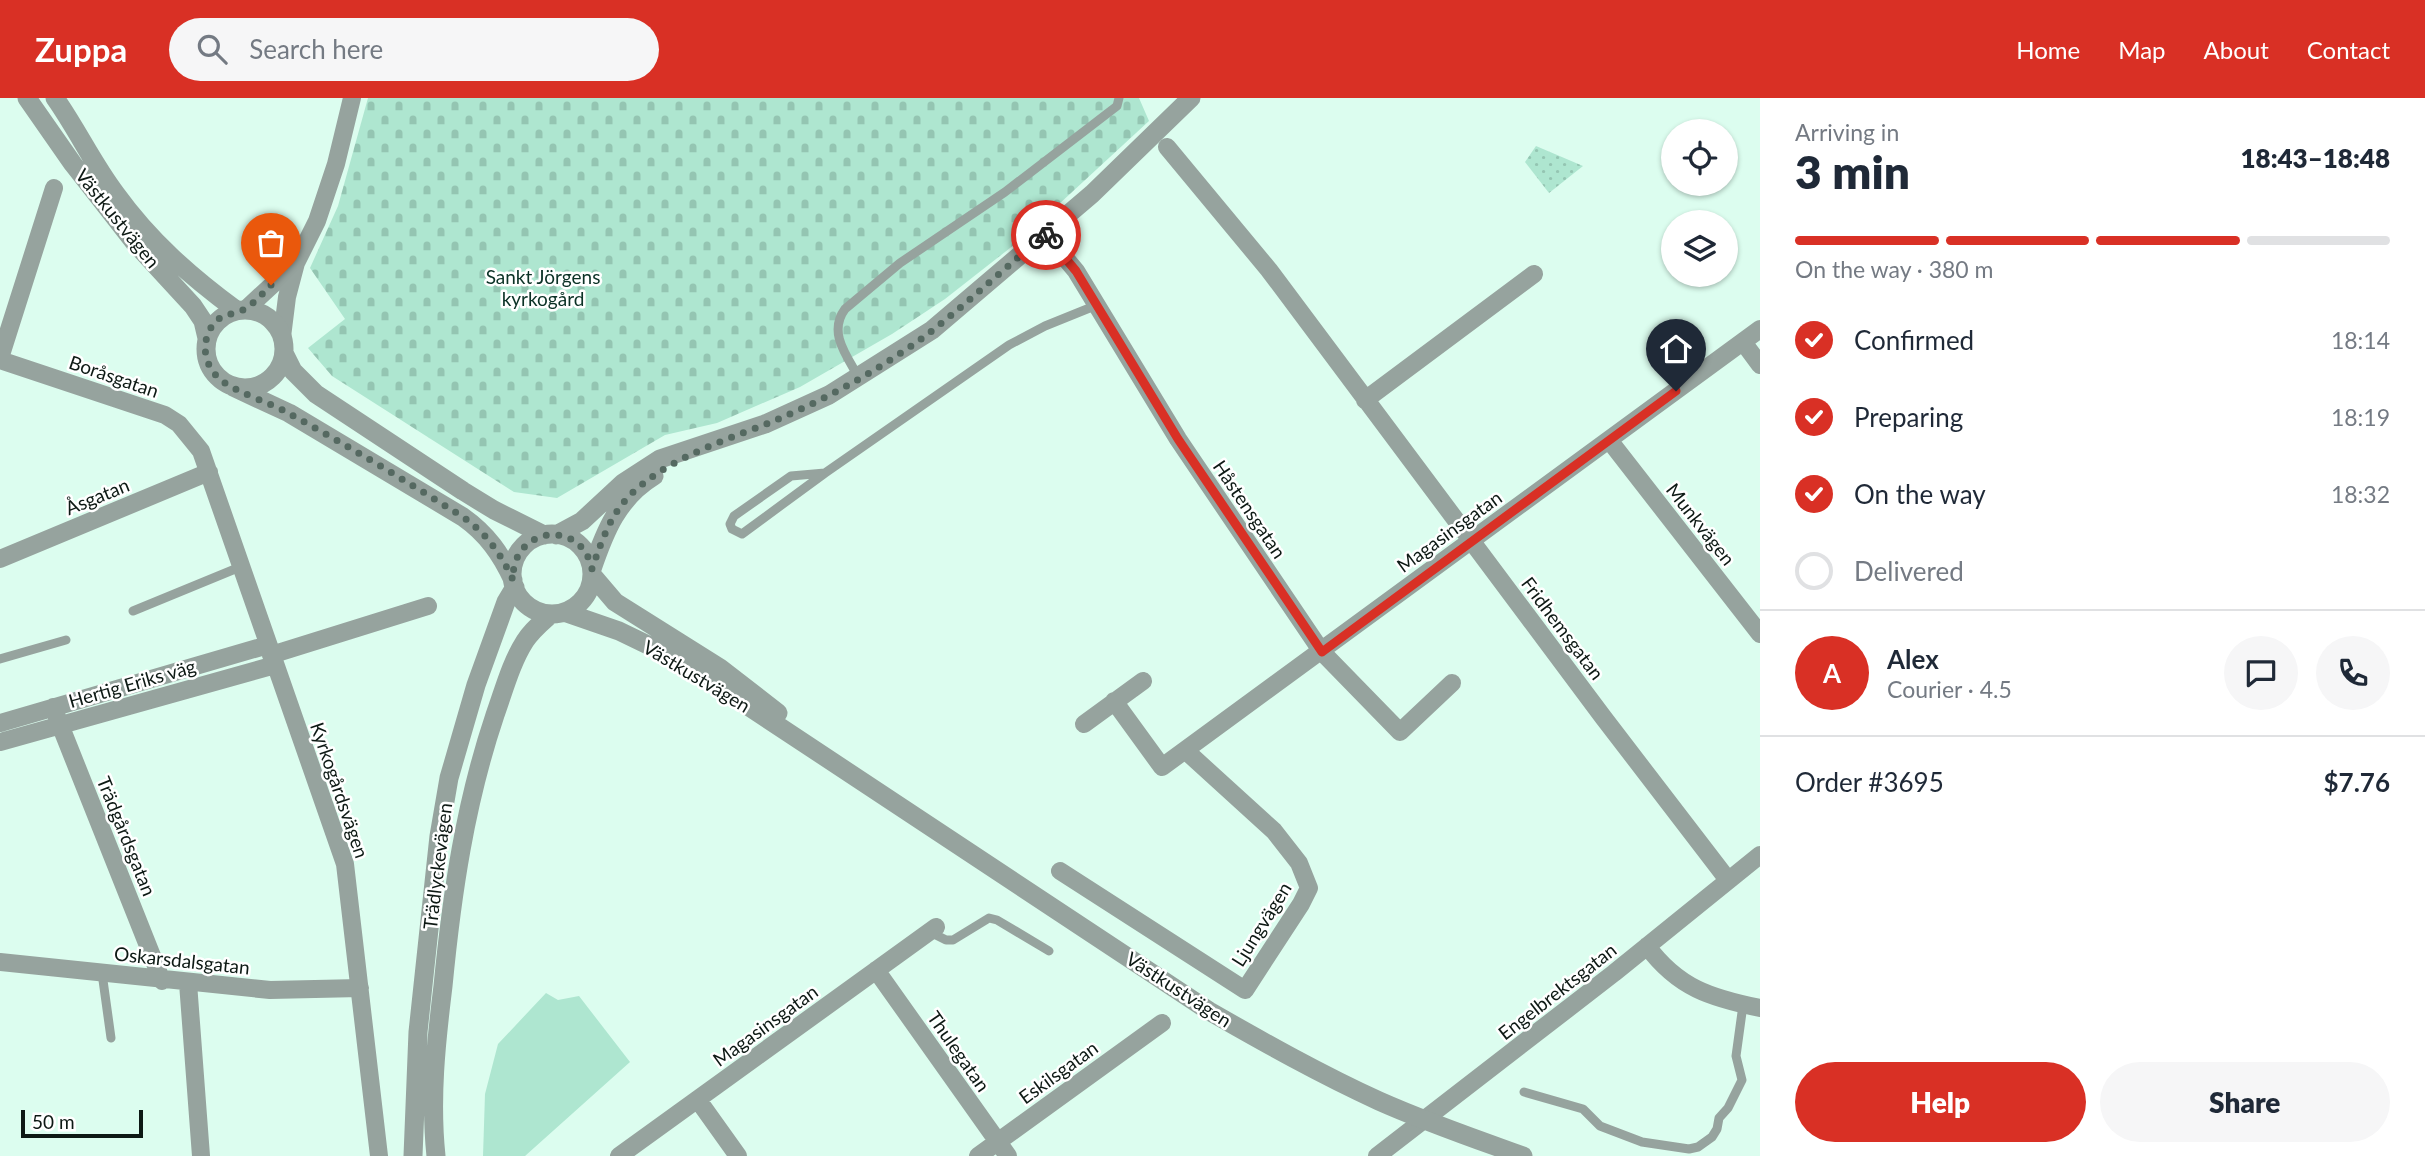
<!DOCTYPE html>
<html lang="en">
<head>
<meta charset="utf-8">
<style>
	body { margin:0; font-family:Lato,sans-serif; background:#f6f6f7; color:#1f2937; height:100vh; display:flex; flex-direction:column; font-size:26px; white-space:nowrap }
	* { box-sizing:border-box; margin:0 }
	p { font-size:23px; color:#747a83 }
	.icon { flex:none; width:38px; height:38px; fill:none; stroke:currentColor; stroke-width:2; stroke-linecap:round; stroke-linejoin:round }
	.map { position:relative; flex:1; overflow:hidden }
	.drawer { display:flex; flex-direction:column; background:#fff; width:665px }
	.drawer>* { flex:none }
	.tools { position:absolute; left:1661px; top:21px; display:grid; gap:14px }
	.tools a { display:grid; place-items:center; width:77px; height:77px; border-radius:50%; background:#fff; box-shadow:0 2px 5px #0004; font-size:35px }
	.scale { position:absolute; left:21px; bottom:18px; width:122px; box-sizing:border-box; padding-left:7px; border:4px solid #0d1914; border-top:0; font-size:19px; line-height:24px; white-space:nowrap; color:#0d1914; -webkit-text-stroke:5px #fff; paint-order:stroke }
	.pin { position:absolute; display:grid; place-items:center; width:60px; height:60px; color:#fff; margin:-72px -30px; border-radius:50% 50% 50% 0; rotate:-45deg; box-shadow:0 0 7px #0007 }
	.pin .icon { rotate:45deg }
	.courier { position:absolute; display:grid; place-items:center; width:70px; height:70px; margin:-35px; border:5px solid #d93025; border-radius:50%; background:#fff; color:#222; box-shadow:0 2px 9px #0007 }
	.overview em { font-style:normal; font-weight:800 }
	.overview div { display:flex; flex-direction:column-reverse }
	.overview { display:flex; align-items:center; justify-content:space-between; height:119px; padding:0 35px }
	h1 { font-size:46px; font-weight:800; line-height:52px }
	.bar { display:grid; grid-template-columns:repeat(4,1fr); gap:10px 7px; align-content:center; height:84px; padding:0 35px }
	.bar i { height:9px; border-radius:5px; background:#e0e1e3 }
	.bar .selected { background:#d93025 }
	.bar p { grid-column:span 4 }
	.line { display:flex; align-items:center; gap:18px; padding:0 35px; border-top:2px solid #e0e1e3 }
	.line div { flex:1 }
	.round { display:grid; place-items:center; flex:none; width:74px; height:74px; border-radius:37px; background:#f6f6f7 }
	ol { padding:0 35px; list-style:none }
	li { display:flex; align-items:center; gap:21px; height:77px }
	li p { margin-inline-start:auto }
	li .icon { padding:7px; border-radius:50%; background:#d93025; color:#fff; stroke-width:4 }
	li:last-child { color:#747a83 }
	li i { width:38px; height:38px; border:4px solid #e0e1e3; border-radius:50% }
	.action { display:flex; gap:14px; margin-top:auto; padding:14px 35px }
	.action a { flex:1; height:80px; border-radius:42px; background:#d93025; color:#fff; font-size:28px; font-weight:800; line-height:80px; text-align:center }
	.action a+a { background:#f6f6f7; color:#1f2937 }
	header { display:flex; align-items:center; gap:42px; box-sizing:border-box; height:98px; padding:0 35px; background:#d93025; color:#fff }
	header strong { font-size:33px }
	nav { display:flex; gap:38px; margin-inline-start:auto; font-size:24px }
	.search { width:490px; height:63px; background:#f6f6f7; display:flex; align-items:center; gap:18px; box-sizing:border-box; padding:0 24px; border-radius:38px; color:#747a83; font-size:26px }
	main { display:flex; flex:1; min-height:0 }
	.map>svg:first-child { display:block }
</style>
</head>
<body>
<header>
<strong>Zuppa</strong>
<div class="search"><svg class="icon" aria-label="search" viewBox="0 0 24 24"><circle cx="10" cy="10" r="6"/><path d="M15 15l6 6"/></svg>Search here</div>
<nav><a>Home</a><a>Map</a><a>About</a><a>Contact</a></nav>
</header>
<main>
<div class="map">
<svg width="1760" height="1058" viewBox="0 0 1760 1058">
	<defs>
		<pattern id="cemetery-stones" width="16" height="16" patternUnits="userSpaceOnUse" patternTransform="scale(1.75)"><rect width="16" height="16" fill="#aee6d0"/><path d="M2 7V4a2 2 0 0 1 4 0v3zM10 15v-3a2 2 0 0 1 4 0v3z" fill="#94c5b2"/></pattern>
		<pattern id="park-dots" width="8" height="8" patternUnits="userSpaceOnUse" patternTransform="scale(1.75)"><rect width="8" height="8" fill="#aee6d0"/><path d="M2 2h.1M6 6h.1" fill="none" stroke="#94c5b2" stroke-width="1.8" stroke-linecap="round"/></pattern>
	</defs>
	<rect width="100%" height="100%" fill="#dcfdef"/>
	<path fill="#aee6d0" d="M 546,895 L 558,902 L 579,898 L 630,964 L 525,1058 L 483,1058 L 485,996 L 498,946 Z"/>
	<path fill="url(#cemetery-stones)" d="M 368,0 L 1139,0 L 1149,23 L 1019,143 L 945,201 L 892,236 L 800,289 L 717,325 L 665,337 L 557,400 L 514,394 L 332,278 L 308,250 L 345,221 L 310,170 L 338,108 Z"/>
	<path fill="url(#park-dots)" d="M 1536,48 L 1583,68 L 1549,95 L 1525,64 Z"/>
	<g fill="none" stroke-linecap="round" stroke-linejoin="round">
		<path stroke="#96a39e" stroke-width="9" d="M 858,278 C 846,257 828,234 845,211 L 900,165 L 1005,94 L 1117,8 L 1119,0
			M 825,375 L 791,378 L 734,418 L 730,426 L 732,431 L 742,436 L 825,375 L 1009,247 L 1045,228 L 1097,207
			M 133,513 L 240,469
			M 0,561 L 66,542
			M 930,834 L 946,842 L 953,842 L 989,820 L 997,822 L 1049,853
			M 102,875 L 111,940
			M 1524,994 L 1583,1011 L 1600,1028 L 1642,1044 L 1689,1051 L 1698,1049 L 1712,1039 L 1717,1031 L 1719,1020 L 1728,1010 L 1742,982 L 1736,958 L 1743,907"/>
		<path stroke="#96a39e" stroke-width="18" d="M 1167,49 L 1269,172 L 1603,619 L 1728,782
			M 1045,136 L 1076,173 L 1178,341 L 1322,554 L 1400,634 L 1452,585
			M 245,212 L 296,165
			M 282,239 L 287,199 L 296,165 L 317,123 L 336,66 L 352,0
			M 1743,244 L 1760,267
			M 0,260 L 54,90
			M 0,262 L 165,317 L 179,326 L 201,353 L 345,766 L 379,1058
			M 1365,302 L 1534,176
			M 1609,342 L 1760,536
			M 0,461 L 209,374
			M 271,557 L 428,508
			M 1114,603 L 1162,669 L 1760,231
			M 53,609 L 162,883
			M 0,625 L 268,547
			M 1084,626 L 1143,583
			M 0,644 L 275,567
			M 1060,773 L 1245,892 L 1301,806 L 1309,790 L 1299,765 L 1274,733 L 1186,653
			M 1647,848 C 1678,890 1711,900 1760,910
			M 0,864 L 270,892 L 360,890
			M 876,872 L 1008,1058
			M 188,885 L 201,1058
			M 698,1002 L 738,1058
			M 619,1058 L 936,829
			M 978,1058 L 1162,925
			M 1377,1058 L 1614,875 L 1760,757"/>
		<path stroke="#96a39e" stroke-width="19" d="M 27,0 L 73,66 L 134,144 L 193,208 L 203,223 L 207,240
			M 55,0 C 77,31 93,66 116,96 C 150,143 190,178 236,212
			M206 251a39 39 0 1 1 78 0a39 39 0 1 1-78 0Z
			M 284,255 L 293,273 L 316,296 L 463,393 L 494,412 L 544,437
			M 233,289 L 289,315 L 463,419 C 487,436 501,456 513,482
			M512 476a40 40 0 1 1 80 0a40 40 0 1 1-80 0Z
			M 556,437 L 582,423 L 623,385 L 660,361 L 765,326 L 829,297 L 932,232 L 1092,96 L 1191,0
			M 592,471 C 605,433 618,400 654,378
			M 592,477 L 615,504 L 720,570 L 778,615
			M 564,514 L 619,533 L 677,561 L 1209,913 C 1265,945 1320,976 1379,1003 C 1426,1024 1475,1041 1523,1058
			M 413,1058 L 418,934 L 439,738 L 449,680 L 476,587 L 506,504 L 515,489
			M 436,1058 C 430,1001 436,945 443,888 C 452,795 465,706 495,617 C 504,592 511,565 525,543 C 532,532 542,524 551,516"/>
	</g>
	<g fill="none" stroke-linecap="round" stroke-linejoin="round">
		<path stroke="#556961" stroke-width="7" stroke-dasharray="0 12.6" d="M 271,187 C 264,194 256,203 248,209 C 233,220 216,211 207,239 C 202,254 208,272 221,282 C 237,295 269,304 288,315 C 347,347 406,383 463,419 C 487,436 501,456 513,482 C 511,429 581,419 592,471 C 603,439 612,411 639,389 C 678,356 730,341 776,322 C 831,299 886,268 933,232 C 961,210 987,186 1014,163 C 1024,155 1036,141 1046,137"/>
		<path stroke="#d93025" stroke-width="9" d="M 1046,137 L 1076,173 L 1178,341 L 1322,554 L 1676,293"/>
	</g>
	<g text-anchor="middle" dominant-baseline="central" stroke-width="5" stroke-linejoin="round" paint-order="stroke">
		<g font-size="19" fill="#0d1914" stroke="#fff">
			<text transform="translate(118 120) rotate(51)">Västkustvägen</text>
			<text transform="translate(114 278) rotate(19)">Boråsgatan</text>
			<text transform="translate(97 398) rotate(-22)">Åsgatan</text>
			<text transform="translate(1250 411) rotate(56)">Håstensgatan</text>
			<text transform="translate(1701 426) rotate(52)">Munkvägen</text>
			<text transform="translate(1449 433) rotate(-36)">Magasinsgatan</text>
			<text transform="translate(1563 530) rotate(53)">Fridhemsgatan</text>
			<text transform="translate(697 578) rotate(31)">Västkustvägen</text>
			<text transform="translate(132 585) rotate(-16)">Hertig Eriks väg</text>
			<text transform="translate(340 692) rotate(71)">Kyrkogårdsvägen</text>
			<text transform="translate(127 738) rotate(68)">Trädgårdsgatan</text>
			<text transform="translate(437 768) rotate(-83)">Trädlyckevägen</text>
			<text transform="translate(1261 826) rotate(-58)">Ljungvägen</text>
			<text transform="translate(182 862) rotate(6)">Oskarsdalsgatan</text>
			<text transform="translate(1179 891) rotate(33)">Västkustvägen</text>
			<text transform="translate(1557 893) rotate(-38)">Engelbrektsgatan</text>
			<text transform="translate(765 927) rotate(-36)">Magasinsgatan</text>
			<text transform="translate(959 953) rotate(55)">Thulegatan</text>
			<text transform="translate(1058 974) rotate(-36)">Eskilsgatan</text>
		</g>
		<g font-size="19" fill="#0b3226" stroke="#fff">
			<text x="543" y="178">Sankt Jörgens<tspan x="543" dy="22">kyrkogård</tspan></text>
		</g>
	</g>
</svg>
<div class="tools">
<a><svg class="icon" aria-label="locate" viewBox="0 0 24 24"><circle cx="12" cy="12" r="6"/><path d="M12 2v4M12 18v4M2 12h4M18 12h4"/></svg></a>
<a><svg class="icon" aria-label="layers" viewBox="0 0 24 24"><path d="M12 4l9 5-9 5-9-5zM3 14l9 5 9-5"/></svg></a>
</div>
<div class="scale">50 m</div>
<div class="pin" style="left:271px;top:187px;background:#ea580c"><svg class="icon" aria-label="bag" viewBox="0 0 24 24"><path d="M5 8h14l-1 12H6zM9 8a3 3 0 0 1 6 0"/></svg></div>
<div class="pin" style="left:1676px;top:293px;background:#1f2937"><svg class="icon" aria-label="home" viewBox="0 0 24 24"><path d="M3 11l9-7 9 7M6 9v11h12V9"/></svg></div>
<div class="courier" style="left:1046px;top:137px"><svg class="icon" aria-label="bike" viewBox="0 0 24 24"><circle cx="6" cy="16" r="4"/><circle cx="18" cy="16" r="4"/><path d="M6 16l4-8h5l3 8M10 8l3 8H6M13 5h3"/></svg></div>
</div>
<section class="drawer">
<div class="overview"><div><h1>3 min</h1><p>Arriving in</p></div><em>18:43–18:48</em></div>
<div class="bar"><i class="selected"></i><i class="selected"></i><i class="selected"></i><i></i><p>On the way · 380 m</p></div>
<ol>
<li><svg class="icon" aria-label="check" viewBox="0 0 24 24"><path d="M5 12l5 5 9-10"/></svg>Confirmed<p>18:14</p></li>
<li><svg class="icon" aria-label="check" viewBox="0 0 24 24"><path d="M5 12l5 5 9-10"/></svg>Preparing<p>18:19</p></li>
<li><svg class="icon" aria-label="check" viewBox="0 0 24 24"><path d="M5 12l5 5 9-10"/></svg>On the way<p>18:32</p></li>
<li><i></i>Delivered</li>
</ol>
<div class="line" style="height:126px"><b class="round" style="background:#d93025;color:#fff">A</b><div><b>Alex</b><p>Courier · 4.5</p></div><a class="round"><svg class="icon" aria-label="chat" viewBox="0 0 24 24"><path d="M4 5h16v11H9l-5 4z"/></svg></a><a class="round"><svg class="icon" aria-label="phone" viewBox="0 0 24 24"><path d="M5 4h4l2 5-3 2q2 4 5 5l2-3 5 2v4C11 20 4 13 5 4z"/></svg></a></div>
<div class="line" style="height:91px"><div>Order #3695</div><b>$7.76</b></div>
<div class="action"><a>Help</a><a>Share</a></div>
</section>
</main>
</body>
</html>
